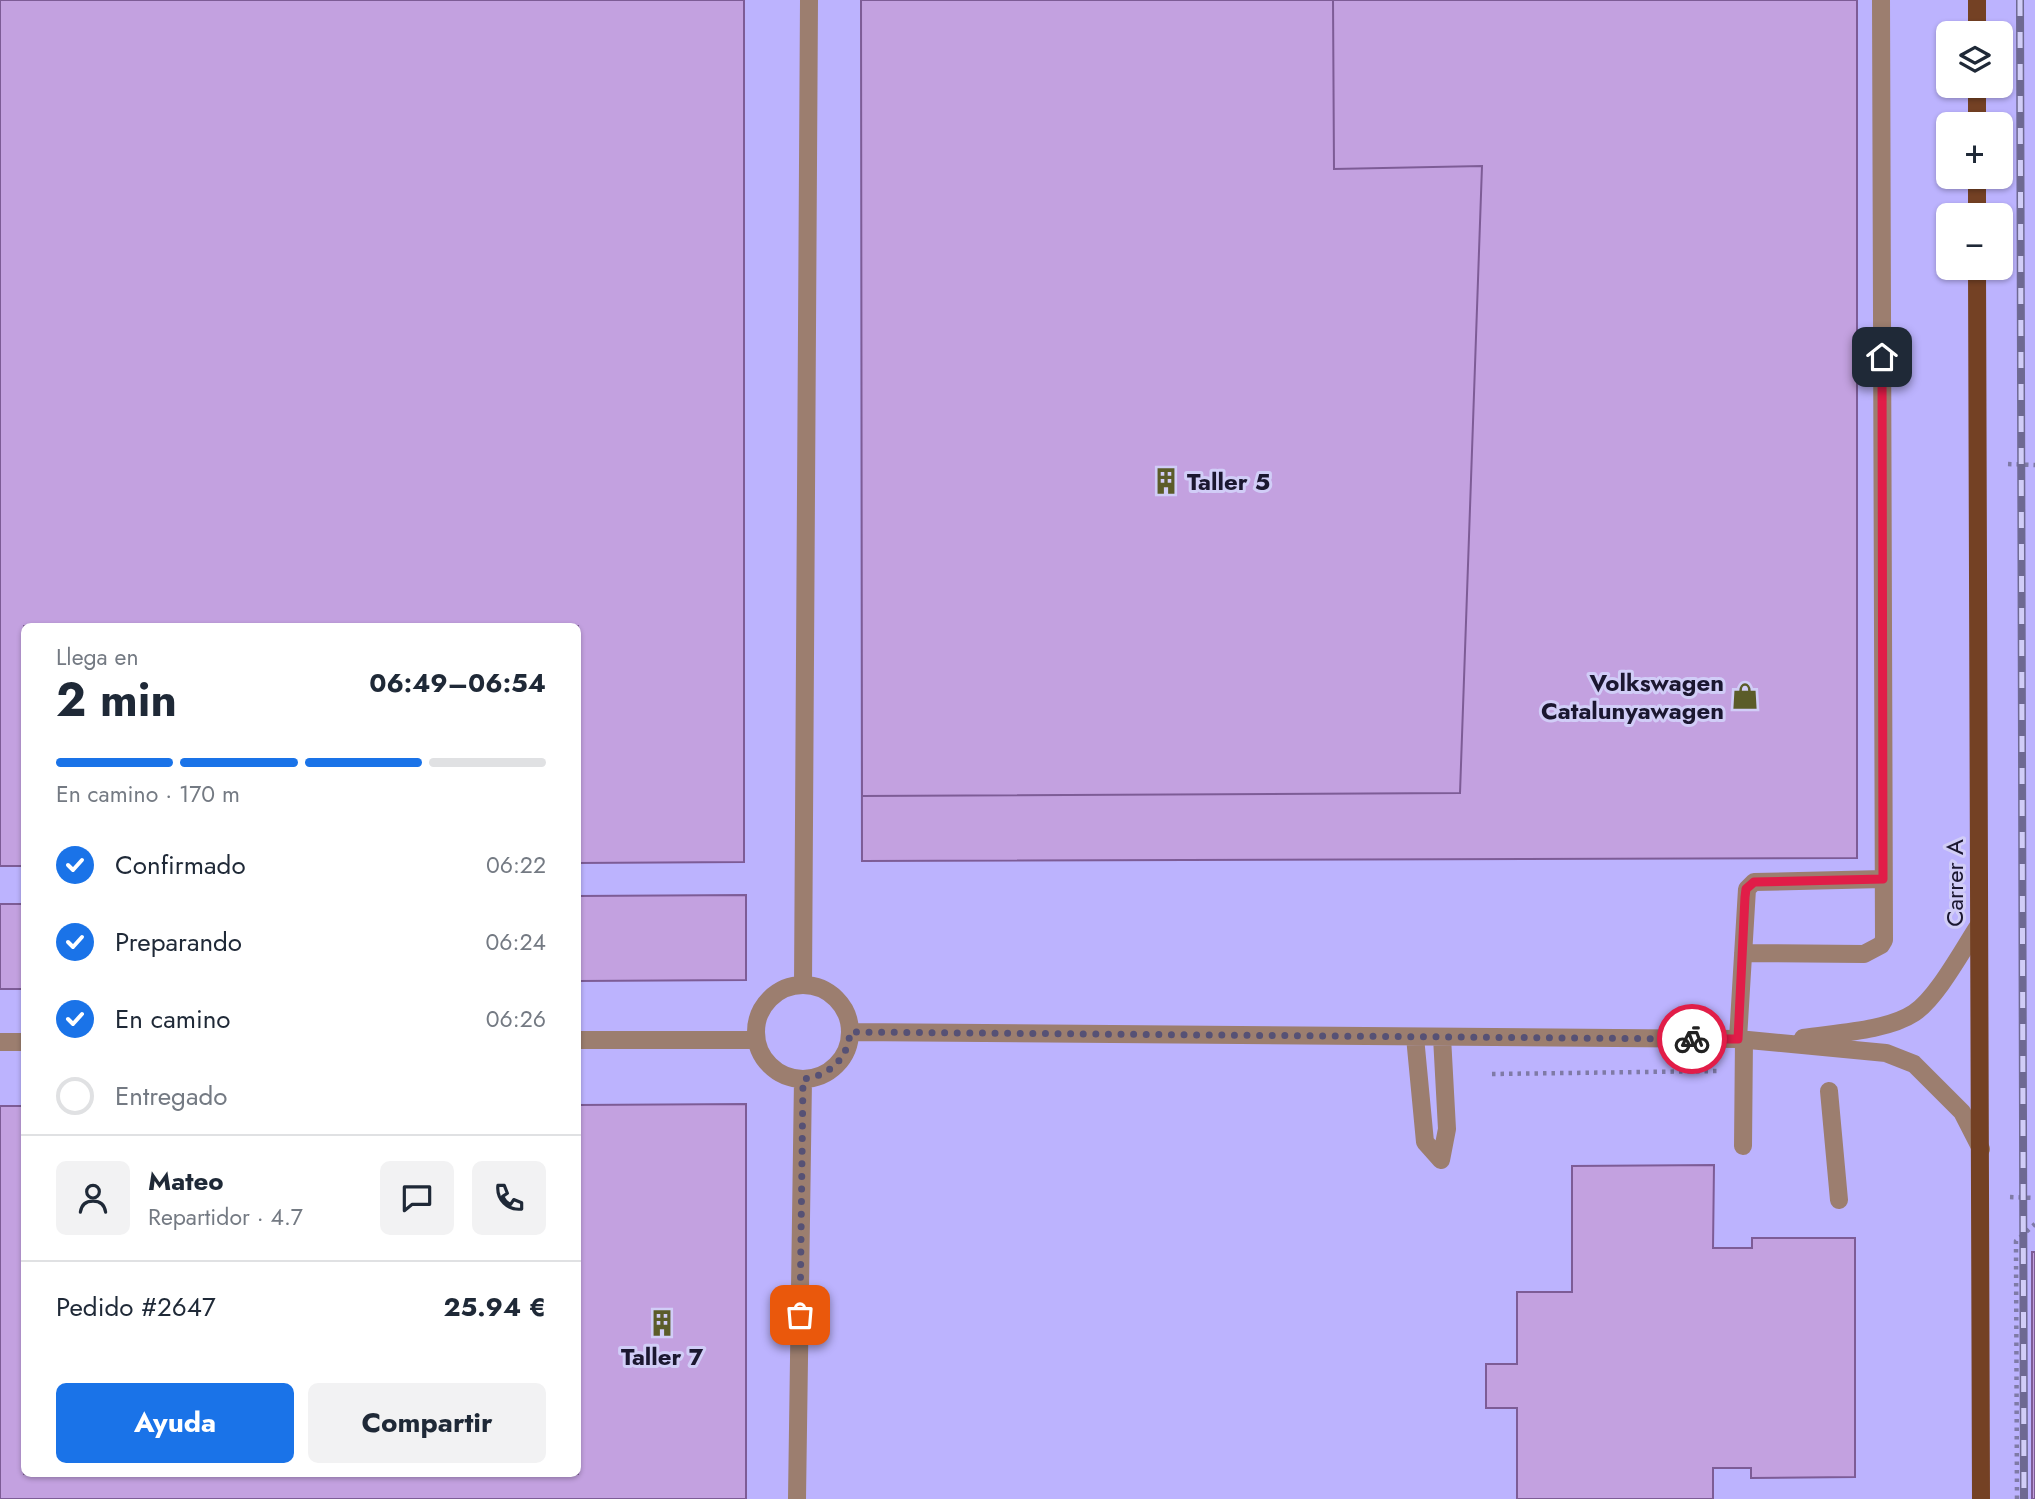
<!DOCTYPE html>
<html lang="es">
<head>
<meta charset="utf-8">
<style>
	body { margin:0; font-family:Jost,sans-serif; background:#f2f2f3; color:#1f2937; height:100vh; display:flex; flex-direction:column; font-size:26px; white-space:nowrap }
	* { box-sizing:border-box; margin:0 }
	p { font-size:23px; color:#747a83 }
	.icon { flex:none; width:38px; height:38px; fill:none; stroke:currentColor; stroke-width:2; stroke-linecap:round; stroke-linejoin:round }
	.map { position:relative; flex:1; overflow:hidden }
	.panel { position:absolute; left:21px; top:623px; width:560px; height:854px; display:flex; flex-direction:column; background:#fff; border-radius:10px; box-shadow:0 2px 5px #0004 }
	.panel>* { flex:none }
	.controls { position:absolute; left:1936px; top:21px; display:grid; gap:14px }
	.controls a { display:grid; place-items:center; width:77px; height:77px; border-radius:10px; background:#fff; box-shadow:0 2px 5px #0004; font-size:35px }
	.pin { position:absolute; display:grid; place-items:center; width:60px; height:60px; color:#fff; margin:-30px; border-radius:14px; box-shadow:0 4px 10px #0006 }
	.courier { position:absolute; display:grid; place-items:center; width:70px; height:70px; margin:-35px; border:5px solid #e11d48; border-radius:50%; background:#fff; color:#222; box-shadow:0 2px 9px #0007 }
	.overview em { font-style:normal; font-weight:700 }
	.overview div { display:flex; flex-direction:column-reverse }
	.overview { display:flex; align-items:center; justify-content:space-between; height:119px; padding:0 35px }
	h1 { font-size:46px; font-weight:700; line-height:52px }
	.bar { display:grid; grid-template-columns:repeat(4,1fr); gap:10px 7px; align-content:center; height:84px; padding:0 35px }
	.bar i { height:9px; border-radius:5px; background:#e0e1e3 }
	.bar .on { background:#1a73e8 }
	.bar p { grid-column:span 4 }
	.line { display:flex; align-items:center; gap:18px; padding:0 35px; border-top:2px solid #e0e1e3 }
	.line div { flex:1 }
	.round { display:grid; place-items:center; flex:none; width:74px; height:74px; border-radius:10px; background:#f2f2f3 }
	ol { padding:0 35px; list-style:none }
	li { display:flex; align-items:center; gap:21px; height:77px }
	li p { margin-inline-start:auto }
	li .icon { padding:7px; border-radius:50%; background:#1a73e8; color:#fff; stroke-width:4 }
	li:last-child { color:#747a83 }
	li i { width:38px; height:38px; border:4px solid #e0e1e3; border-radius:50% }
	.button { display:flex; gap:14px; margin-top:auto; padding:14px 35px }
	.button a { flex:1; height:80px; border-radius:10px; background:#1a73e8; color:#fff; font-size:28px; font-weight:700; line-height:80px; text-align:center }
	.button a+a { background:#f2f2f3; color:#1f2937 }
	.map>svg:first-child { display:block }
</style>
</head>
<body>
<div class="map">
<svg width="2035" height="1499" viewBox="0 0 2035 1499">
	<rect width="100%" height="100%" fill="#c4bef6"/>
	<path fill="#bcb3fe" fill-rule="evenodd" d="M 0,0 L 2035,0 L 2035,1499 L 0,1499 ZM 1948,33 L 2000,33 L 2000,86 L 1948,86 ZM 1948,124 L 2000,124 L 2000,177 L 1948,177 ZM 1948,215 L 2000,215 L 2000,268 L 1948,268 ZM 24,626 L 578,626 L 578,1474 L 24,1474 Z"/>
	<path fill="#c3a1e0" stroke="#7d5c96" stroke-width="2" d="M 0,0 L 744,0 L 744,862 L 578,863 L 578,626 L 24,626 L 24,866 L 0,866 Z
		M 861,0 L 1857,0 L 1857,858 L 862,861 Z
		M 861,0 L 1333,0 L 1334,169 L 1482,166 L 1460,793 L 862,796 Z
		M 746,895 L 746,980 L 578,981 L 578,896 Z
		M 0,904 L 24,904 L 24,989 L 0,989 Z
		M 746,1104 L 746,1499 L 0,1499 L 0,1106 L 24,1106 L 24,1474 L 578,1474 L 578,1105 Z
		M 1714,1165 L 1713,1248 L 1752,1248 L 1752,1238 L 1855,1238 L 1855,1477 L 1751,1478 L 1751,1468 L 1713,1468 L 1713,1499 L 1517,1499 L 1517,1408 L 1486,1408 L 1486,1364 L 1517,1364 L 1517,1292 L 1572,1292 L 1572,1166 Z
		M 2032,1252 L 2035,1252 L 2035,1499 L 2032,1499 Z"/>
	<g fill="none" stroke-linecap="round" stroke-linejoin="round">
		<path stroke="#7f7aa6" stroke-width="4.5" stroke-dasharray="3.5 5" stroke-linecap="butt" d="M 2008,464 L 2035,465
			M 1492,1074 L 1719,1071
			M 2010,1197 L 2035,1198
			M 2017,1499 L 2016,1241 L 2035,1224"/>
		<path stroke="#9c7e6f" stroke-width="18" d="M 1743,953 L 1864,954 L 1881,945 L 1884,940 L 1881,0
			M 803,985 L 809,0
			M756 1032a47 47 0 1 1 94 0a47 47 0 1 1-94 0Z
			M 850,1032 L 1738,1039 L 1886,1053 L 1914,1064 L 1962,1112 L 1981,1149
			M 1415,1037 L 1425,1142 L 1441,1160
			M 1803,1038 C 1835,1033 1887,1031 1914,1013 C 1937,998 1963,949 1979,925
			M 1738,1039 L 1747,889 L 1754,882 L 1883,879
			M 578,1040 L 756,1040
			M 0,1042 L 24,1042
			M 1829,1091 L 1839,1200
			M 1743,1146 L 1744,1039
			M 1441,1160 L 1447,1129 L 1442,1037
			M 797,1499 L 803,1079"/>
		<path stroke="#744124" stroke-width="18" d="M 1977,0 L 1977,33
			M 1977,86 L 1977,124
			M 1977,177 L 1977,215
			M 1977,268 L 1981,1499"/>
		<defs>
			<path id="rail" d="M 2020,0 L 2024,1499"/>
		</defs>
		<use href="#rail" stroke="#6e6992" stroke-width="8"/>
		<use href="#rail" stroke="#d1cdf7" stroke-width="5" stroke-dasharray="16" stroke-linecap="butt"/>
	</g>
	<g fill="none" stroke-linecap="round" stroke-linejoin="round">
		<path stroke="#565175" stroke-width="7" stroke-dasharray="0 12.6" d="M 800,1315 L 803,1079 C 829,1076 848,1059 850,1032 L 1692,1039"/>
		<path stroke="#e11d48" stroke-width="9" d="M 1692,1039 L 1738,1039 L 1745,897 L 1746,889 L 1754,882 L 1883,879 L 1882,357"/>
	</g>
	<defs>
		<symbol id="building-bare" viewBox="-9 -9 18 18"><path d="M-4-6H4V6H1V3H-1V6H-4ZM-2.5-4.3h1.7v1.8h-1.7ZM.8-4.3h1.7v1.8H.8ZM-2.5-1h1.7V.8h-1.7ZM.8-1h1.7V.8H.8Z" fill="#5b5c29" stroke="#d1cdf7" stroke-width="2.5" paint-order="stroke"/></symbol>
		<symbol id="shop-bare" viewBox="-9 -9 18 18"><path d="M-5-2.5h2.3a2.7 3.5 0 0 1 5.4 0H5L5.5 6h-11ZM-1.5-2.5h3a1.5 2.3 0 0 0-3 0Z" fill="#5b5c29" stroke="#d1cdf7" stroke-width="2.5" paint-order="stroke"/></symbol>
	</defs>
	<g fill-rule="evenodd">
		<use href="#building-bare" x="1147" y="462" width="38" height="38"/>
		<use href="#shop-bare" x="1726" y="677" width="38" height="38"/>
		<use href="#building-bare" x="643" y="1304" width="38" height="38"/>
	</g>
	<g text-anchor="middle" dominant-baseline="central" stroke-width="6" stroke-linejoin="round" paint-order="stroke">
		<g font-size="24" font-weight="bold" fill="#1b1730" stroke="#d1cdf7" text-anchor="start">
			<text x="1187" y="481">Taller 5</text>
			<text x="1724" y="682" text-anchor="end">Volkswagen<tspan x="1724" dy="28">Catalunyawagen</tspan></text>
			<text x="662" y="1356" text-anchor="middle">Taller 7</text>
		</g>
		<g font-size="24" fill="#1b1730" stroke="#d1cdf7">
			<text transform="translate(1954 883) rotate(-90)">Carrer A</text>
		</g>
	</g>
</svg>
<div class="controls">
<a><svg class="icon" aria-label="layers" viewBox="0 0 24 24"><path d="M12 4l9 5-9 5-9-5zM3 14l9 5 9-5"/></svg></a>
<a>+</a>
<a>−</a>
</div>
<div class="pin" style="left:800px;top:1315px;background:#ea580c"><svg class="icon" aria-label="bag" viewBox="0 0 24 24"><path d="M5 8h14l-1 12H6zM9 8a3 3 0 0 1 6 0"/></svg></div>
<div class="pin" style="left:1882px;top:357px;background:#1f2937"><svg class="icon" aria-label="home" viewBox="0 0 24 24"><path d="M3 11l9-7 9 7M6 9v11h12V9"/></svg></div>
<div class="courier" style="left:1692px;top:1039px"><svg class="icon" aria-label="bike" viewBox="0 0 24 24"><circle cx="6" cy="16" r="4"/><circle cx="18" cy="16" r="4"/><path d="M6 16l4-8h5l3 8M10 8l3 8H6M13 5h3"/></svg></div>
<section class="panel">
<div class="overview"><div><h1>2 min</h1><p>Llega en</p></div><em>06:49–06:54</em></div>
<div class="bar"><i class="on"></i><i class="on"></i><i class="on"></i><i></i><p>En camino · 170 m</p></div>
<ol>
<li><svg class="icon" aria-label="check" viewBox="0 0 24 24"><path d="M5 12l5 5 9-10"/></svg>Confirmado<p>06:22</p></li>
<li><svg class="icon" aria-label="check" viewBox="0 0 24 24"><path d="M5 12l5 5 9-10"/></svg>Preparando<p>06:24</p></li>
<li><svg class="icon" aria-label="check" viewBox="0 0 24 24"><path d="M5 12l5 5 9-10"/></svg>En camino<p>06:26</p></li>
<li><i></i>Entregado</li>
</ol>
<div class="line" style="height:126px"><a class="round"><svg class="icon" aria-label="person" viewBox="0 0 24 24"><circle cx="12" cy="8" r="4"/><path d="M4 21q1-7 8-7t8 7"/></svg></a><div><b>Mateo</b><p>Repartidor · 4.7</p></div><a class="round"><svg class="icon" aria-label="chat" viewBox="0 0 24 24"><path d="M4 5h16v11H9l-5 4z"/></svg></a><a class="round"><svg class="icon" aria-label="phone" viewBox="0 0 24 24"><path d="M5 4h4l2 5-3 2q2 4 5 5l2-3 5 2v4C11 20 4 13 5 4z"/></svg></a></div>
<div class="line" style="height:91px"><div>Pedido #2647</div><b>25.94 €</b></div>
<div class="button"><a>Ayuda</a><a>Compartir</a></div>
</section>
</div>
</body>
</html>
